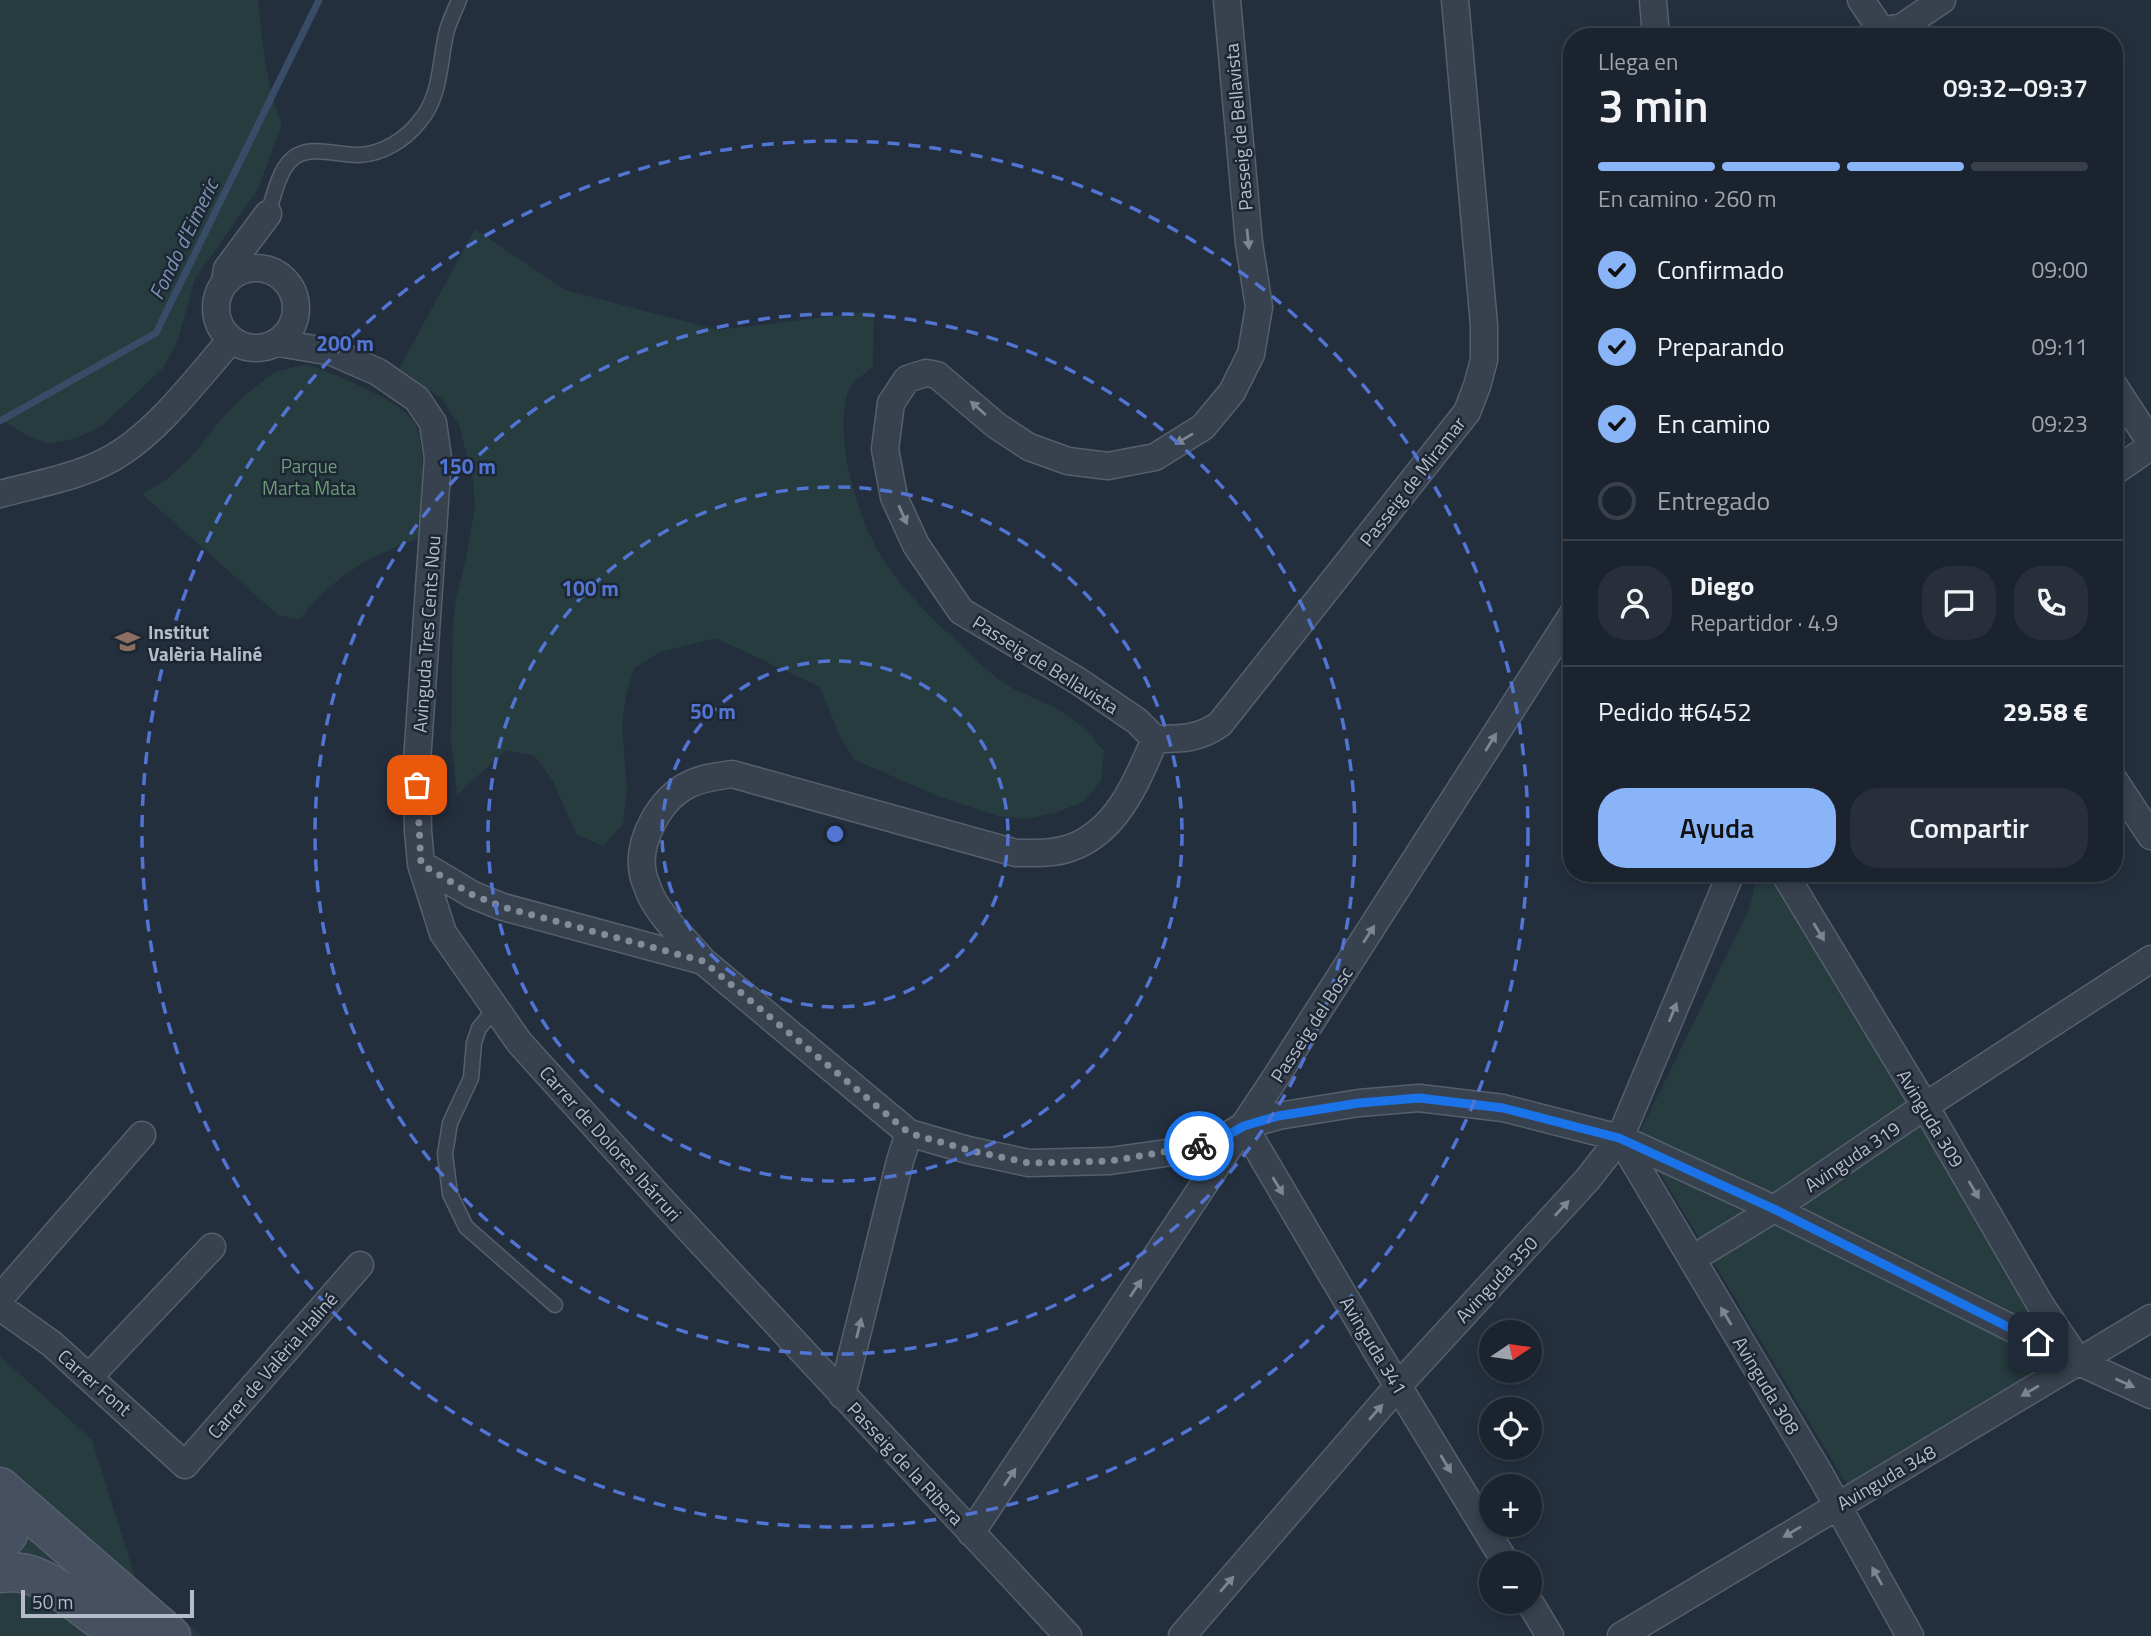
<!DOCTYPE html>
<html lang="es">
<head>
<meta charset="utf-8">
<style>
	body { margin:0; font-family:"Titillium Web",sans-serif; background:#282f3a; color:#f1f3f6; height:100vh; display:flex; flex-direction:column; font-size:26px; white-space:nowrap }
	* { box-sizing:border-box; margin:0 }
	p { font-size:23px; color:#a0a4aa }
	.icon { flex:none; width:38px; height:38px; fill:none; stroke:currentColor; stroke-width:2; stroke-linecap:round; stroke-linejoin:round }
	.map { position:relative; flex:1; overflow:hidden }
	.panel { position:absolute; left:1563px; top:28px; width:560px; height:854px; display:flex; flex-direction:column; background:#1b232e; border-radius:28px; box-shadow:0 4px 10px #0003,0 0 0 2px #39404a }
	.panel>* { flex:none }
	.needle { width:46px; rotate:77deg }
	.controls { position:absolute; left:1479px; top:1320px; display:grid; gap:14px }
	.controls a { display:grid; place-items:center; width:63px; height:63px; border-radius:50%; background:#1b232e; box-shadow:0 4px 10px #0003,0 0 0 2px #39404a; font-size:35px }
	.scale { position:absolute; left:21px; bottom:18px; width:173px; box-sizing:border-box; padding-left:7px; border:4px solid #b4bcc9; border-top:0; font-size:19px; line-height:24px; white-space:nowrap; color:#b4bcc9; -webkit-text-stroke:5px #1d2633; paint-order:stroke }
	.pin { position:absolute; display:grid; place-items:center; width:60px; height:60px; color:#fff; margin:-30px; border-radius:14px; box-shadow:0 4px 10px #0006 }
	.courier { position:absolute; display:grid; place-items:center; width:70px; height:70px; margin:-35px; border:5px solid #1a73e8; border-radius:50%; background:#fff; color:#222; box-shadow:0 2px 9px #0007 }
	.overview em { font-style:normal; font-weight:600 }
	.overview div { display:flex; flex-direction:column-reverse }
	.overview { display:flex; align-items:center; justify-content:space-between; height:119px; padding:0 35px }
	h1 { font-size:46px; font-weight:600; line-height:52px }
	.bar { display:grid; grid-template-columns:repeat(4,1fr); gap:10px 7px; align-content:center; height:84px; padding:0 35px }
	.bar i { height:9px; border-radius:5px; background:#39404a }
	.bar .selected { background:#8ab4f8 }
	.bar p { grid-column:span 4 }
	.line { display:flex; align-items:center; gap:18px; padding:0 35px; border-top:2px solid #39404a }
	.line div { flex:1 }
	.round { display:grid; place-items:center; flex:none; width:74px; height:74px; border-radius:28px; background:#282f3a }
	ol { padding:0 35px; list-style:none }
	li { display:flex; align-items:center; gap:21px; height:77px }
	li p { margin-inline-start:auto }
	li .icon { padding:7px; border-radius:50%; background:#8ab4f8; color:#111; stroke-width:4 }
	li:last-child { color:#a0a4aa }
	li i { width:38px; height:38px; border:4px solid #39404a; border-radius:50% }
	.cta { display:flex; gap:14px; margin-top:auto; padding:14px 35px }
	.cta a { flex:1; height:80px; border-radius:28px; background:#8ab4f8; color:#111; font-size:28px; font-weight:600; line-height:80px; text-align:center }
	.cta a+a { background:#282f3a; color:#f1f3f6 }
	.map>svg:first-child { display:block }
</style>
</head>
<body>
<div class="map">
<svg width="2151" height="1636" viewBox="0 0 2151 1636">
	<rect width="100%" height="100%" fill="#242f3e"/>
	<path fill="#263c3f" d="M 0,0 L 258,0 C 262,39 266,88 282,124 L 258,189 L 195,279 L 177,342 L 163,368 L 102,426 L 77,438 L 49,444 L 24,434 L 0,418 Z
		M 475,229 L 565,290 L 718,330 L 874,311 L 873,367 C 866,372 858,378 852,384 C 839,400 844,448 848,468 C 867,549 892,580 952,637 C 969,653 985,670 1004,683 C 1022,695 1043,700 1061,711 C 1079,722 1091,735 1104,751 L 1101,781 L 1083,802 L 1055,813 L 1027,819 L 998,816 L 940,797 L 855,760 L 840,737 L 820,687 L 716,638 L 660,652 L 634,668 L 626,696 L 622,726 L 627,790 L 623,824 L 603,846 L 576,834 L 553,781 L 535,756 L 506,750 L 457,795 L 451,738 L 453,626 L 456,597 L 465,563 L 475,508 L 473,480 L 459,425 L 442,399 L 399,369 Z
		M 307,364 C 332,373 404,401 415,424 C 428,452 421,507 419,538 C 364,559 337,574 299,620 L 278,615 L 142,494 L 166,480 L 191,457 L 224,416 L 245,395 L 275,372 Z
		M 1758,873 L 1770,873 L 2062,1354 L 1847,1485 L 1638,1136 L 1749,910 Z
		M 0,1356 L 92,1440 L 135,1577 L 202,1636 L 0,1636 Z"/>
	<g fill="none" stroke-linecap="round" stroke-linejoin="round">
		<path stroke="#394c67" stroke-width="7" d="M 0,421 L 156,333 L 319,0"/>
		<defs>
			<path id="lane" d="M 268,214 C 273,198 279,171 291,160 C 308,143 338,156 359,155 C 382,154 405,140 419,122 C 442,96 439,61 447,30 C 450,20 455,10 459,0
				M 495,1009 L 479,1028 L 474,1043 L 471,1078 L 450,1123 L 445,1154 L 450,1194 L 466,1227 L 555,1305"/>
			<path id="street" d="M 1653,0 L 1656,37
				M 1861,0 L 1886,37
				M 1874,37 L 1883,31 L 1902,27 L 1942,0
				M216 308a40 40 0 1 1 80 0a40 40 0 1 1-80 0Z
				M 225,282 L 227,269 L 268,214
				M 279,343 L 332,352 L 378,372 L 417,399 L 433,423 L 438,458 L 417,762 L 418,831 L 421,864 L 473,895 L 503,907 L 703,961 L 909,1133 L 968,1150 L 1029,1163 L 1110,1161 L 1180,1151 L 1219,1140 L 1244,1126 L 1278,1116 L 1359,1103 L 1419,1098 L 1503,1108 L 1620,1138 L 1774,1209 L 2079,1362
				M 2114,386 L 2151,443
				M 2114,472 L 2151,446
				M 0,494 C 40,483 87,476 122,452 C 163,425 198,377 231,340
				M 1155,739 L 1137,721 L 1078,681 L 961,611 L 916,545 L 894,497 L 885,449 L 891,403 L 907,379 L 926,373 L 937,375 L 997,426 L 1029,447 L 1068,461 L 1108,466 L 1155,457 L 1203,427 L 1232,392 L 1251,354 L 1259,307 L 1249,243 L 1227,0
				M 1155,739 C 1181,739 1199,739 1220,724 L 1467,412 L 1477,386 L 1484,360 L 1484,325 L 1455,0
				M 2114,780 L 2151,836
				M 421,864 L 443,933 L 519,1042 L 658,1196 L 1068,1636
				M 1784,873 L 1925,1106 L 2040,1304 L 2079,1362 L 2151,1395
				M 703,961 C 686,940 661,918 650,894 C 648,888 644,880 643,874 C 636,841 661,797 690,784 C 703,778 717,776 732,774 L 1016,853 C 1034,853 1053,854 1070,848 C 1117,832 1137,781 1155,739
				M 1244,1126 L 1379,1355 L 1506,1563
				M 1620,1138 L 1821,1476 L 1910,1636
				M 1692,1259 L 1774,1209 L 1925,1106 L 2151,959
				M 0,1298 L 142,1135
				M 0,1307 L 52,1344 L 185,1465 L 360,1265
				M 89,1377 L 212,1247
				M 842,1395 L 900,1161 L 909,1133
				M 971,1533 L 1274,1080 L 1572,615
				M 1529,1601 L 1550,1636
				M 1182,1636 L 1398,1386 L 1587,1180 L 1620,1138 L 1731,873
				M 1621,1636 L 2151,1318"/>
			<path id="secondary" d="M 0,1487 L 171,1636
				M 0,1499 L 4,1502 L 8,1534 L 0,1544
				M 0,1573 C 10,1572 24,1572 33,1576 C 66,1588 94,1620 126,1636"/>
		</defs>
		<use href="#lane" stroke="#565f6c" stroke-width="17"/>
		<use href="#street" stroke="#565f6c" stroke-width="29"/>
		<use href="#secondary" stroke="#565f6c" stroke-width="41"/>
		<use href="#lane" stroke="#38414e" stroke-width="14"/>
		<use href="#street" stroke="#38414e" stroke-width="26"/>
		<use href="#secondary" stroke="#465061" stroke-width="38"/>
	</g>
	<defs><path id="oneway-solid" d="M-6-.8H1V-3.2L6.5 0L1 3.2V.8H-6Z" transform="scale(1.75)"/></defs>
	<g fill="#7c8592">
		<use href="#oneway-solid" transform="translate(1248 239) rotate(84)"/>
		<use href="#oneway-solid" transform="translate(978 408) rotate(-138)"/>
		<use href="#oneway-solid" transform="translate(1184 439) rotate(149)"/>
		<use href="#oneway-solid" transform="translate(903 515) rotate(66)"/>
		<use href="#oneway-solid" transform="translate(1491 742) rotate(-58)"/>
		<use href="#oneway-solid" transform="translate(1819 932) rotate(59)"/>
		<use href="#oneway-solid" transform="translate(1369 934) rotate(-57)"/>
		<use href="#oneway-solid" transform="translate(1673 1012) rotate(-68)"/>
		<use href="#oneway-solid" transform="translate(1278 1186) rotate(59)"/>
		<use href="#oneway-solid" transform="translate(1974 1190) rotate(60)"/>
		<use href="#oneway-solid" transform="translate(1562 1208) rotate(-47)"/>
		<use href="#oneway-solid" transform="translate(1136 1288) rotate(-56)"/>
		<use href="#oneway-solid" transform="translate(1726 1316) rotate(-121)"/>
		<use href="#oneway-solid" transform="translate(859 1328) rotate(-76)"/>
		<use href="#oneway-solid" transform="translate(2125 1383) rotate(24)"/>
		<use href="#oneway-solid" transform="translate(2030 1391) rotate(149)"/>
		<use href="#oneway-solid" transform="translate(1376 1412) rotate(-49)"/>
		<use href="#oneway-solid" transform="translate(1446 1464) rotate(59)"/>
		<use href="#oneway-solid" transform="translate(1010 1477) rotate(-56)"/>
		<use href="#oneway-solid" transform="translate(1792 1532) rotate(149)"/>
		<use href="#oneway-solid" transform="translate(1877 1576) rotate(-119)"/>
		<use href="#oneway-solid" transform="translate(1227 1584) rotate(-49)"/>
	</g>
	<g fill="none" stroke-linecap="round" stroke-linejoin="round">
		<path stroke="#828b98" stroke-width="7" stroke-dasharray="0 12.6" d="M 417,785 L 421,864 L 473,895 L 503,907 L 703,961 L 909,1133 L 968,1150 L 1029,1163 L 1110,1161 L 1199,1146"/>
		<path stroke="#1a73e8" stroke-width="9" d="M 1199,1146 L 1219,1140 L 1244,1126 L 1278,1116 L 1359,1103 L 1419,1098 L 1503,1108 L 1619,1138 L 1774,1209 L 2038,1342"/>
	</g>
	<g fill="none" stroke="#5274d3" stroke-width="3.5" stroke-dasharray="12 9">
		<circle cx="835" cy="834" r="173"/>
		<circle cx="835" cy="834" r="347"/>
		<circle cx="835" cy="834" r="520"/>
		<circle cx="835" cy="834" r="693"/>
	</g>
	<defs>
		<symbol id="school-bare" viewBox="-9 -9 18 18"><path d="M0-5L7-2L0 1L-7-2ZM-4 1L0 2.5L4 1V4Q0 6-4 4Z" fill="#8d6e63" stroke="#1d2633" stroke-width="2.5" paint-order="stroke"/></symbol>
	</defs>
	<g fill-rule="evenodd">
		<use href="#school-bare" x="110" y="624" width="35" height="35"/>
	</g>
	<g text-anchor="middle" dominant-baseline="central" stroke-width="5" stroke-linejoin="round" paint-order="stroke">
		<g font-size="19" fill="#b4bcc9" stroke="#1d2633">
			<text transform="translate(1238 127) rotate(-95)">Passeig de Bellavista</text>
			<text transform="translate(1412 481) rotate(-52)">Passeig de Miramar</text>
			<text transform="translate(426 634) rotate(-86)">Avinguda Tres Cents Nou</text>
			<text transform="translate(1046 664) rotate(32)">Passeig de Bellavista</text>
			<text transform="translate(1311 1024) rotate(-57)">Passeig del Bosc</text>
			<text transform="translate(1931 1118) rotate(59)">Avinguda 309</text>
			<text transform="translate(611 1143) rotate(48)">Carrer de Dolores Ibárruri</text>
			<text transform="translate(1852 1156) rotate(-34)">Avinguda 319</text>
			<text transform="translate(1496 1279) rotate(-47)">Avinguda 350</text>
			<text transform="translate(1374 1345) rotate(59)">Avinguda 341</text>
			<text transform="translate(272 1365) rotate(-49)">Carrer de Valèria Haliné</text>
			<text transform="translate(95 1382) rotate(41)">Carrer Font</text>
			<text transform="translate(1767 1385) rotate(59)">Avinguda 308</text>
			<text transform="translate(906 1463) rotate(47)">Passeig de la Ribera</text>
			<text transform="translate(1886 1477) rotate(-30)">Avinguda 348</text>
		</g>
		<g font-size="19" fill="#6b9a76" stroke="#1d2633">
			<text x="309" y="465">Parque<tspan x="309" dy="22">Marta Mata</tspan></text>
		</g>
		<g font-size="19" font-weight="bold" fill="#b4bcc9" stroke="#1d2633" text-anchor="start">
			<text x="148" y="631">Institut<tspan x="148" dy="22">Valèria Haliné</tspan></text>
		</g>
		<g font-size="21" font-style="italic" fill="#7c92b1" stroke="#1d2633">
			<text transform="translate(183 239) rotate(-64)">Fondo d'Eimeric</text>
		</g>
	</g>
	<circle cx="835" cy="834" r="10" fill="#5274d3" stroke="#1d2633" stroke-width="3.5"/>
	<g font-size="21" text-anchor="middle" font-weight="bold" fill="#5274d3" stroke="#1d2633" stroke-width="5" stroke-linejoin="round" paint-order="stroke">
		<text x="345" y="351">200 m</text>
		<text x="467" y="474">150 m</text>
		<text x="590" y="596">100 m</text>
		<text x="713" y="719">50 m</text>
	</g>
</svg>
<div class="controls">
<a><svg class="needle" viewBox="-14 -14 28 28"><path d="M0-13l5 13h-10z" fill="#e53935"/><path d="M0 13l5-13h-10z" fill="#a0a4aa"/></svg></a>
<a><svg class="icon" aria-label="locate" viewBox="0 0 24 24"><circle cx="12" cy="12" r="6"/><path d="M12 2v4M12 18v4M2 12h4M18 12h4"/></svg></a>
<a>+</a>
<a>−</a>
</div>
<div class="scale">50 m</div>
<div class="pin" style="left:417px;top:785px;background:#ea580c"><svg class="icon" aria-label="bag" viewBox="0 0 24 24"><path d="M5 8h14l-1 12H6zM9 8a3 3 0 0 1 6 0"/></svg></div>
<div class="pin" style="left:2038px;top:1342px;background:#1f2937"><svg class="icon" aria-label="home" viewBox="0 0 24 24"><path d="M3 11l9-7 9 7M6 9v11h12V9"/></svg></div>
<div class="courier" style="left:1199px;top:1146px"><svg class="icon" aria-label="bike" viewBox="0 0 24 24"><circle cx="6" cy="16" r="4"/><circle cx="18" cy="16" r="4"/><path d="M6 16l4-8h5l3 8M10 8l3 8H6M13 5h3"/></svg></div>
<section class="panel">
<div class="overview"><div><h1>3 min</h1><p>Llega en</p></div><em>09:32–09:37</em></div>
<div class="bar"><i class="selected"></i><i class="selected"></i><i class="selected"></i><i></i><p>En camino · 260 m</p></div>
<ol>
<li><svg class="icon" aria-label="check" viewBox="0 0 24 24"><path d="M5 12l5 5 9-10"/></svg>Confirmado<p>09:00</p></li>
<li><svg class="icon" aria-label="check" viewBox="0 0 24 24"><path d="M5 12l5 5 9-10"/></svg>Preparando<p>09:11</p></li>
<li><svg class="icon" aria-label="check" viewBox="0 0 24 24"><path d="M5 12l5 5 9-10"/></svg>En camino<p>09:23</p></li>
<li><i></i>Entregado</li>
</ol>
<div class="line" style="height:126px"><a class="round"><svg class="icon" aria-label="person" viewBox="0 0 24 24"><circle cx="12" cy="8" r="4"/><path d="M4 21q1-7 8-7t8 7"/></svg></a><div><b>Diego</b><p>Repartidor · 4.9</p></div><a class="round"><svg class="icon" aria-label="chat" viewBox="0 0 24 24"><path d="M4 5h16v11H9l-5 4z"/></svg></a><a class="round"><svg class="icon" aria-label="phone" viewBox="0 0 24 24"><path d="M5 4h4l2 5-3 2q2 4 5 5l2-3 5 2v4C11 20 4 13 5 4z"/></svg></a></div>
<div class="line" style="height:91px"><div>Pedido #6452</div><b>29.58 €</b></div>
<div class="cta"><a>Ayuda</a><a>Compartir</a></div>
</section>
</div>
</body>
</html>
